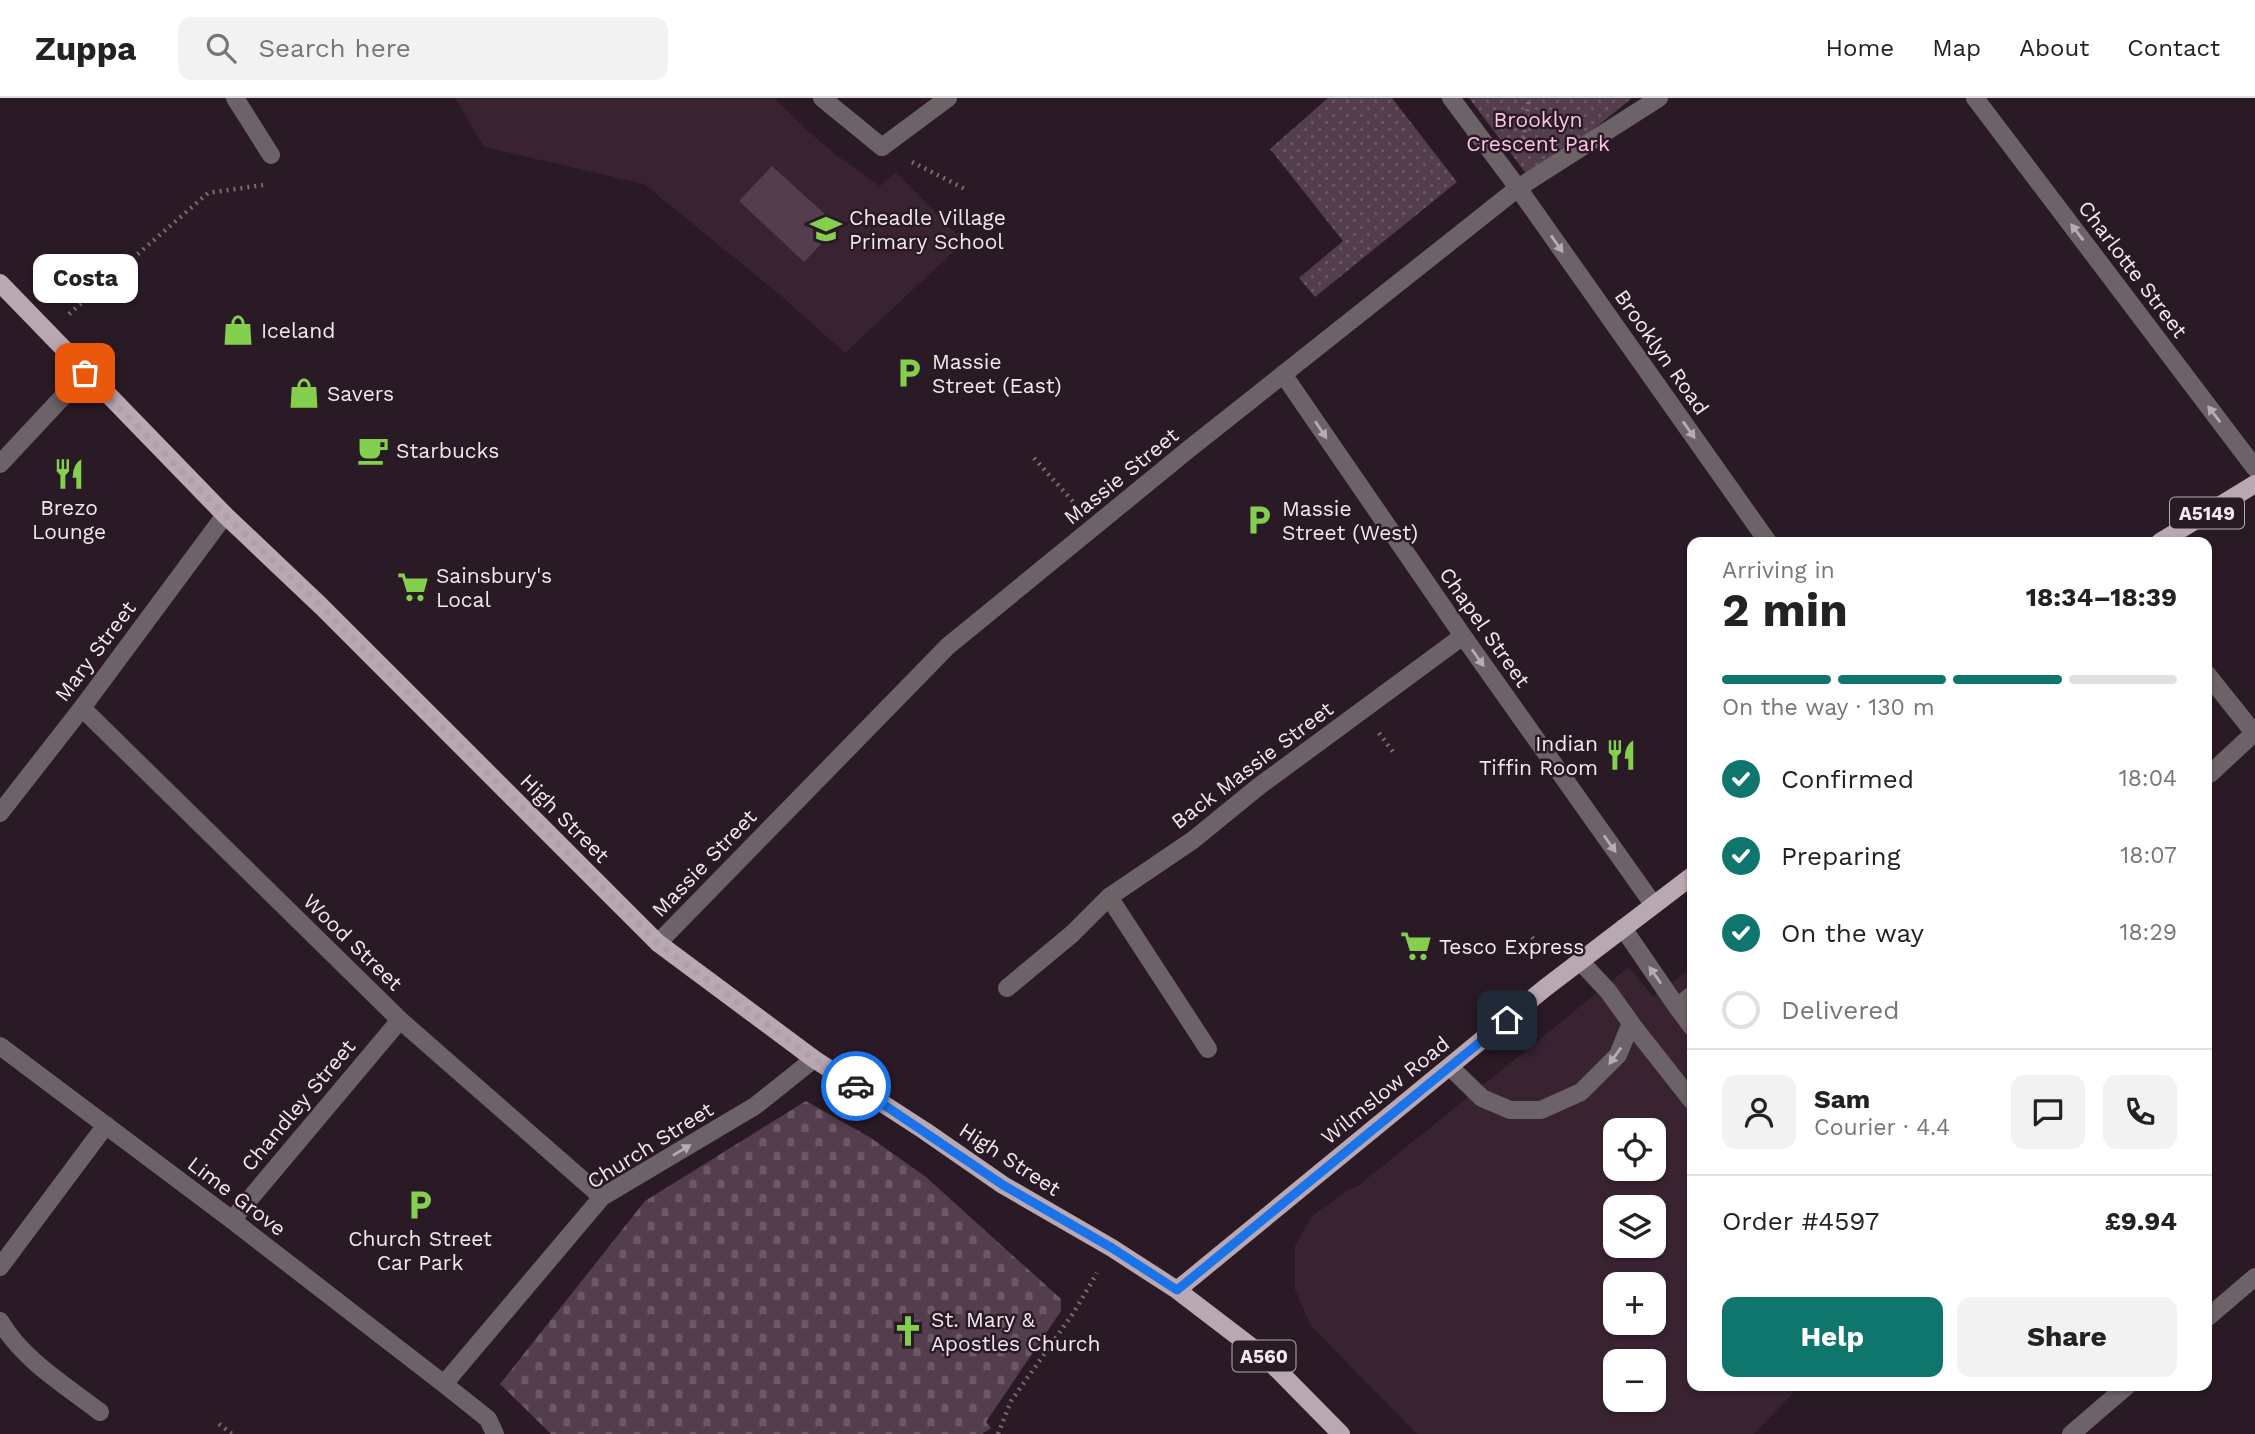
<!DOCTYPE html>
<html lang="en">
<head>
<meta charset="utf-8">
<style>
	body { margin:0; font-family:"Work Sans",sans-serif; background:#f2f2f2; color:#222; height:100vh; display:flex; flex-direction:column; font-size:26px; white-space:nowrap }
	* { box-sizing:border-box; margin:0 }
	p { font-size:23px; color:#767676 }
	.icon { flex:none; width:38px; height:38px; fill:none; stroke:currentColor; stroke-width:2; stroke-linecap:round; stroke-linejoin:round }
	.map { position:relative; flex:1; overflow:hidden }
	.drawer { position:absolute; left:1687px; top:439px; width:525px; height:854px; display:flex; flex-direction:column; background:#fff; border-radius:14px; box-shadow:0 2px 5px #0004 }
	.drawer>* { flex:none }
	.tools { position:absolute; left:1603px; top:1020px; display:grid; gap:14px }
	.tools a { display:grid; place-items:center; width:63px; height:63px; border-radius:14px; background:#fff; box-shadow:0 2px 5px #0004; font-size:35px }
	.pin { position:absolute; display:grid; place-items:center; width:60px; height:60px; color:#fff; margin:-30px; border-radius:14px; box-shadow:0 4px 10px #0006 }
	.courier { position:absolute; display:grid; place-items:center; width:70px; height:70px; margin:-35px; border:5px solid #1a73e8; border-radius:50%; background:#fff; color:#222; box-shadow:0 2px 9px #0007 }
	.bubble { position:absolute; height:49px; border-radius:14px; background:#fff; box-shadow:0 2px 5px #0004; font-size:23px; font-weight:700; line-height:49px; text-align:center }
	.head em { font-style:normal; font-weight:700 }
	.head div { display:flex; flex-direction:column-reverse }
	.head { display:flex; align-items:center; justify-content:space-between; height:119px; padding:0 35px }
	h1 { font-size:46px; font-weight:700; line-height:52px }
	.bar { display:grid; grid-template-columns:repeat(4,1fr); gap:10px 7px; align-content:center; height:84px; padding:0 35px }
	.bar i { height:9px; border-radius:5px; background:#e0e0e0 }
	.bar .on { background:#0f766e }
	.bar p { grid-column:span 4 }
	.line { display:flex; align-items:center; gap:18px; padding:0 35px; border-top:2px solid #e0e0e0 }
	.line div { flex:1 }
	.round { display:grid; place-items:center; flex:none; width:74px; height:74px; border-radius:14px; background:#f2f2f2 }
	ol { padding:0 35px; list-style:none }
	li { display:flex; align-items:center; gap:21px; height:77px }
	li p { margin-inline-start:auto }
	li .icon { padding:7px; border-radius:50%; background:#0f766e; color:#fff; stroke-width:4 }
	li:last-child { color:#767676 }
	li i { width:38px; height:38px; border:4px solid #e0e0e0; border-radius:50% }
	.button { display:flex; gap:14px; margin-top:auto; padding:14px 35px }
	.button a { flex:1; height:80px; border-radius:14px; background:#0f766e; color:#fff; font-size:28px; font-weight:700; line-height:80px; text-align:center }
	.button a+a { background:#f2f2f2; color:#222 }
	header { display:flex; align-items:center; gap:42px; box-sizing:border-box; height:98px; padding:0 35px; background:#fff; border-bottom:2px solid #e0e0e0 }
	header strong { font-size:33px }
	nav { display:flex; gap:38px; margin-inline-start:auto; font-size:24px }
	.search { width:490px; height:63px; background:#f2f2f2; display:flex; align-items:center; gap:18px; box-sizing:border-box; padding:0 24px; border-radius:14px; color:#767676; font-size:26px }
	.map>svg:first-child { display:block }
</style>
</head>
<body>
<header>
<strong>Zuppa</strong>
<div class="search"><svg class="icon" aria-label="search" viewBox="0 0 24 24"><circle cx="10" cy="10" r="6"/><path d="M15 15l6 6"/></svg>Search here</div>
<nav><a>Home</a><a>Map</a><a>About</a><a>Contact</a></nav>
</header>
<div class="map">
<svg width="2255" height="1336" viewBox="0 0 2255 1336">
	<defs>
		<pattern id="grass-dots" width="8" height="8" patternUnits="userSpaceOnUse" patternTransform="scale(1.75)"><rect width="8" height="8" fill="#543d4c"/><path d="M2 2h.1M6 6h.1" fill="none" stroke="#6d5966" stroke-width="1.8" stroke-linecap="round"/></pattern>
		<pattern id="cemetery-stones" width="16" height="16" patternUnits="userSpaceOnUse" patternTransform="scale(1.75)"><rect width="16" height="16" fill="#543d4c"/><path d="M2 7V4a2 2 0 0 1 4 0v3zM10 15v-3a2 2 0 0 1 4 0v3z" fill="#6d5966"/></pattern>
	</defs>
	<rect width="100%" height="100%" fill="#2a1a25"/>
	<path fill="#392331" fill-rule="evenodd" d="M 455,0 L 774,0 L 809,34 L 836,57 L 880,88 L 896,74 L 964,144 L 845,255 L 780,197 L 644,86 L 484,49 Z
		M 1629,869 L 1653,899 L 1692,869 L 1692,1288 L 1800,1288 L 1754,1336 L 1417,1336 L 1311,1228 L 1295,1192 L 1295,1148 L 1312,1118 L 1348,1092 L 1358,1088 ZM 1615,1032 L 1654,1032 L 1654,1071 L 1615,1071 ZM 1615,1110 L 1654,1110 L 1654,1148 L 1615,1148 ZM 1615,1186 L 1654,1186 L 1654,1225 L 1615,1225 ZM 1615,1264 L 1654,1264 L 1654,1302 L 1615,1302 Z"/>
	<path fill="url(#grass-dots)" d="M 1328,0 L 1392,0 L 1457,84 L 1315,199 L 1299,180 L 1343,143 L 1270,51 Z
		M 1469,0 L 1632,0 L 1531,82 Z"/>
	<path fill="url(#cemetery-stones)" d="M 806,1003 L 871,1040 L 926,1079 L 1061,1201 L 1061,1213 L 986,1324 L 991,1330 L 982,1336 L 551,1336 L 500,1286 L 645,1103 Z"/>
	<path fill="#543d4c" d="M 772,68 L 838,128 L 804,164 L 739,103 Z"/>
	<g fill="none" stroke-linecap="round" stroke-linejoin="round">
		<path stroke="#786973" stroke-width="4.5" stroke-dasharray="2 5" stroke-linecap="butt" d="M 1523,48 L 1529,0
			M 912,64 L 967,92
			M 69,216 L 208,95 L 263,87
			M 1034,360 L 1076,407
			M 1379,635 L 1393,654
			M 1532,839 L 1544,855
			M 219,1326 L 232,1336
			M 998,1336 L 1011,1303 L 1074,1214 L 1097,1175"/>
		<path stroke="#6c6368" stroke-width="18" d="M 235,0 L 271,57
			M 882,49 L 948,0
			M 1109,799 L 1208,951
			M 1623,830 L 1677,909 L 1692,897
			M 1007,890 L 1072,836
			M 1677,909 L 1692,929
			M 1629,923 L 1692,1003
			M 1450,969 L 1482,1000 L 1510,1012 L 1541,1012 L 1581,994 L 1618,957 L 1631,925 L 1608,893 L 1580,863
			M 0,1169 L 106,1027
			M 0,1223 C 23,1262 65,1287 100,1314"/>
		<path stroke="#6c6368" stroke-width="18" d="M 822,0 L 882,49
			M 1451,0 L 1518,90 L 1768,444
			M 1975,0 L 2255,370
			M 1283,276 L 1463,538 L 1653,806
			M 0,366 L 85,275
			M 2207,576 L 2254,635 L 2210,676
			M 82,610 L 400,922 L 602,1099
			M 0,715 L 82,610 L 225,417
			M 1072,836 L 1109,799 L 1193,742 L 1258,689 L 1463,538
			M 658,845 L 948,548 L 1189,351 L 1518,90 L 1659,0
			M 0,948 L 232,1122 L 444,1286 L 488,1321 L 495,1336
			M 232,1122 L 400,922
			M 2207,1220 L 2255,1179
			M 444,1286 L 602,1099 L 755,1008 L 814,961
			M 2071,1336 L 2127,1288"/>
		<path stroke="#b9a7b2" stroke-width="18" d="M 0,185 L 225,417 L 322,509 L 658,845 L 814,961 L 925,1033 L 1003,1087 L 1112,1150 L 1177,1192 L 1266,1260 L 1341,1336
			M 2160,444 L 2255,386
			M 1177,1192 L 1545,890 L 1692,778"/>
	</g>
	<defs><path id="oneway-solid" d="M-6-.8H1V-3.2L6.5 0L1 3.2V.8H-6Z" transform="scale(1.75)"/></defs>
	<g fill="#b6acb2">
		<use href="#oneway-solid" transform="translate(2077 134) rotate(-127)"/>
		<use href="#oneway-solid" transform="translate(1557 146) rotate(55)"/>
		<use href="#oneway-solid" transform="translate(2214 316) rotate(-127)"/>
		<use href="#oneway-solid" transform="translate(1321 332) rotate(56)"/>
		<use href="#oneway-solid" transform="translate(1689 332) rotate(55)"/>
		<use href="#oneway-solid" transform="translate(1478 560) rotate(55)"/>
		<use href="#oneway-solid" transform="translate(1610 746) rotate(55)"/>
		<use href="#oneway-solid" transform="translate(1655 877) rotate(-125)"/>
		<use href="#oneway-solid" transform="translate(1615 958) rotate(126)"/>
		<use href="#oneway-solid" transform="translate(682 1052) rotate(-31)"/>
	</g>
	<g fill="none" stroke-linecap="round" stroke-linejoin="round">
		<path stroke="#ada0a8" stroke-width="7" stroke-dasharray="0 12.6" d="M 85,275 L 225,417 L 322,509 L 658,845 L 814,961 L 856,988"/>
		<path stroke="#1a73e8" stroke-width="9" d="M 856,988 L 1003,1087 L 1112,1150 L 1177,1192 L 1507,922"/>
	</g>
	<defs>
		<symbol id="school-bare" viewBox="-9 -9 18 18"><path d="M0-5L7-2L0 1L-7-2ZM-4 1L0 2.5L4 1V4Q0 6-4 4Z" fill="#84cf4d" stroke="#2a1a25" stroke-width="2.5" paint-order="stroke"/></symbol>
		<symbol id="shop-bare" viewBox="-9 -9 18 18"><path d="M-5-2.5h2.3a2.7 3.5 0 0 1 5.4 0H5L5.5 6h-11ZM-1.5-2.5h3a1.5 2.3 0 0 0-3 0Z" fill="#84cf4d" stroke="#2a1a25" stroke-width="2.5" paint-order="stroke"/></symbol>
		<symbol id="parking-bare" viewBox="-9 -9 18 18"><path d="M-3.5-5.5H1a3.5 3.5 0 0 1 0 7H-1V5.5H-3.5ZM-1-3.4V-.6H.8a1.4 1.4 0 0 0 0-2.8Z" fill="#84cf4d" stroke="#2a1a25" stroke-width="2.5" paint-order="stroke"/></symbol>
		<symbol id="cafe-bare" viewBox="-9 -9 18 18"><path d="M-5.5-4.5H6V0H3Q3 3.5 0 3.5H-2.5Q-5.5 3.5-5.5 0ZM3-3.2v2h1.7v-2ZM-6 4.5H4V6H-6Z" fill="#84cf4d" stroke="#2a1a25" stroke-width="2.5" paint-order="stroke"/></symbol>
		<symbol id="restaurant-bare" viewBox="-9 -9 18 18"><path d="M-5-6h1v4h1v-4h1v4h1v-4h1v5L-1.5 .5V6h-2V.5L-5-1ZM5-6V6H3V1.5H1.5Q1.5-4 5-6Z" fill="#84cf4d" stroke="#2a1a25" stroke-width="2.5" paint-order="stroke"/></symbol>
		<symbol id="supermarket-bare" viewBox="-9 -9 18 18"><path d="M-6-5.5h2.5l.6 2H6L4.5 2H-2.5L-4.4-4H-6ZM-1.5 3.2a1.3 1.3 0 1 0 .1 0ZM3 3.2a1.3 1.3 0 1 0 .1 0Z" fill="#84cf4d" stroke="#2a1a25" stroke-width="2.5" paint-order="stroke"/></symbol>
		<symbol id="church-bare" viewBox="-9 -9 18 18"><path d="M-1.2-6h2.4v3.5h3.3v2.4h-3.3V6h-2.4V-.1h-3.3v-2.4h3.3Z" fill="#84cf4d" stroke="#2a1a25" stroke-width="2.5" paint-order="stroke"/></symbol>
	</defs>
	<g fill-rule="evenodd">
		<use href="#school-bare" x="804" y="109" width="44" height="44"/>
		<use href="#shop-bare" x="216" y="210" width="44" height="44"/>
		<use href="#parking-bare" x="887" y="253" width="44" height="44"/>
		<use href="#shop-bare" x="282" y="273" width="44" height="44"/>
		<use href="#cafe-bare" x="351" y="330" width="44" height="44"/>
		<use href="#restaurant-bare" x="47" y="354" width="44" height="44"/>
		<use href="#parking-bare" x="1237" y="400" width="44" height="44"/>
		<use href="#supermarket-bare" x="391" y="467" width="44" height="44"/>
		<use href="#restaurant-bare" x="1599" y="635" width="44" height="44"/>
		<use href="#supermarket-bare" x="1394" y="826" width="44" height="44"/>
		<use href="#parking-bare" x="398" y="1085" width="44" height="44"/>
		<use href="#church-bare" x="886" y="1211" width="44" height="44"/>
	</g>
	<g text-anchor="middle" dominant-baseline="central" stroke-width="5" stroke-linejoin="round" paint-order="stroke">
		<g fill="#2a1a25" stroke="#b7aab2" stroke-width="2">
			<rect x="2170" y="399.5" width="74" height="31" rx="5"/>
			<rect x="1232.5" y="1242.5" width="63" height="31" rx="5"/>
		</g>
		<g font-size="19" font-weight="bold" fill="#f3e8ef">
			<text x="2207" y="415">A5149</text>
			<text x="1264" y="1258">A560</text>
		</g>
		<g font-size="21" fill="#fac3e7" stroke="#2a1a25">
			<text x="1538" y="21">Brooklyn<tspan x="1538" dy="24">Crescent Park</tspan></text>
		</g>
		<g font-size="21" fill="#f3e8ef" stroke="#2a1a25" text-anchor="start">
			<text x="849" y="119">Cheadle Village<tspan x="849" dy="24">Primary School</tspan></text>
			<text x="261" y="232">Iceland</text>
			<text x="932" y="263">Massie<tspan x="932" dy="24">Street (East)</tspan></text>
			<text x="327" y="295">Savers</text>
			<text x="396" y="352">Starbucks</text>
			<text x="69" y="409" text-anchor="middle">Brezo<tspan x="69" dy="24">Lounge</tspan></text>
			<text x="1282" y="410">Massie<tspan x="1282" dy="24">Street (West)</tspan></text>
			<text x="436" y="477">Sainsbury's<tspan x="436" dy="24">Local</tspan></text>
			<text x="1598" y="645" text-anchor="end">Indian<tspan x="1598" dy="24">Tiffin Room</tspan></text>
			<text x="1439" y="848">Tesco Express</text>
			<text x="420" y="1140" text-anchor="middle">Church Street<tspan x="420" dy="24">Car Park</tspan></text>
			<text x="931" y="1221">St. Mary &amp;<tspan x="931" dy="24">Apostles Church</tspan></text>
		</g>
		<g font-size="21" fill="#f3e8ef" stroke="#2a1a25">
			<text transform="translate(2133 171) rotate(53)">Charlotte Street</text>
			<text transform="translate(1662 254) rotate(55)">Brooklyn Road</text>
			<text transform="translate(1121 378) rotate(-39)">Massie Street</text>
			<text transform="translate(1485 529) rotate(55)">Chapel Street</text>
			<text transform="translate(95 553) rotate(-53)">Mary Street</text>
			<text transform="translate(1252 667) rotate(-37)">Back Massie Street</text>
			<text transform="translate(565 720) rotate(45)">High Street</text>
			<text transform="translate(704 765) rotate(-46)">Massie Street</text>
			<text transform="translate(353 844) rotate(44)">Wood Street</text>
			<text transform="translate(1385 992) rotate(-39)">Wilmslow Road</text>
			<text transform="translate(298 1007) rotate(-50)">Chandley Street</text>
			<text transform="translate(650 1047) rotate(-32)">Church Street</text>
			<text transform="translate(1010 1061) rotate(33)">High Street</text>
			<text transform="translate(237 1098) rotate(37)">Lime Grove</text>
		</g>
	</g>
</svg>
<div class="tools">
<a><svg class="icon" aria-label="locate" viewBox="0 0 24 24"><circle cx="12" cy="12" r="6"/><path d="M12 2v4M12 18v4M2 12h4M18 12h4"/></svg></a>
<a><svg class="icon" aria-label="layers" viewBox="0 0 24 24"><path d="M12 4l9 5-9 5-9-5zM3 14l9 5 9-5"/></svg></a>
<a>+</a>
<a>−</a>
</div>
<div class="pin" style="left:85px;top:275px;background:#ea580c"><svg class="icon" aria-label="bag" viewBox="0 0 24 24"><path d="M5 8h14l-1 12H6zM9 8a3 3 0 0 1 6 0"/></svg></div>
<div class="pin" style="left:1507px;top:922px;background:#1f2937"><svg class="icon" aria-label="home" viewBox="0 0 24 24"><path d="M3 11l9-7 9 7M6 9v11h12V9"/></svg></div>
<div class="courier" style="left:856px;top:988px"><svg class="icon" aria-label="car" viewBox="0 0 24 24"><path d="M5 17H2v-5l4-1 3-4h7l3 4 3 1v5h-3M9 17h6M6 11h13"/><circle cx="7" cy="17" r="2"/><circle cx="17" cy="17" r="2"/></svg></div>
<div class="bubble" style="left:33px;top:156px;width:105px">Costa</div>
<section class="drawer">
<div class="head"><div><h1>2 min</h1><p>Arriving in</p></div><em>18:34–18:39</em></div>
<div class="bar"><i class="on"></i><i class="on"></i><i class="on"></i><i></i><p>On the way · 130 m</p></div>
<ol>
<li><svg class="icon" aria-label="check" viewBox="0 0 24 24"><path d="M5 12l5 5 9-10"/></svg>Confirmed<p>18:04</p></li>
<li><svg class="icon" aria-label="check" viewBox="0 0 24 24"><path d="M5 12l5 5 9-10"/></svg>Preparing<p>18:07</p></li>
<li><svg class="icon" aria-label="check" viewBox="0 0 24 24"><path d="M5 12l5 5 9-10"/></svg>On the way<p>18:29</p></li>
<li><i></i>Delivered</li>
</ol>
<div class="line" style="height:126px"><a class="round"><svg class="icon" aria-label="person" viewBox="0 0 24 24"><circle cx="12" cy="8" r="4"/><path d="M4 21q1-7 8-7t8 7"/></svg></a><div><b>Sam</b><p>Courier · 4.4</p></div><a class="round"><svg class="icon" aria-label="chat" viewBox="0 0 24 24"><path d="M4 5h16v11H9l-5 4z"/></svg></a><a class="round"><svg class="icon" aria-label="phone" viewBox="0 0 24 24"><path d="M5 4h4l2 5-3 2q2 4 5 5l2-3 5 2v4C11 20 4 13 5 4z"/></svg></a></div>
<div class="line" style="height:91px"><div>Order #4597</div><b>£9.94</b></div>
<div class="button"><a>Help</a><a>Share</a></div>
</section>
</div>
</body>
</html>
